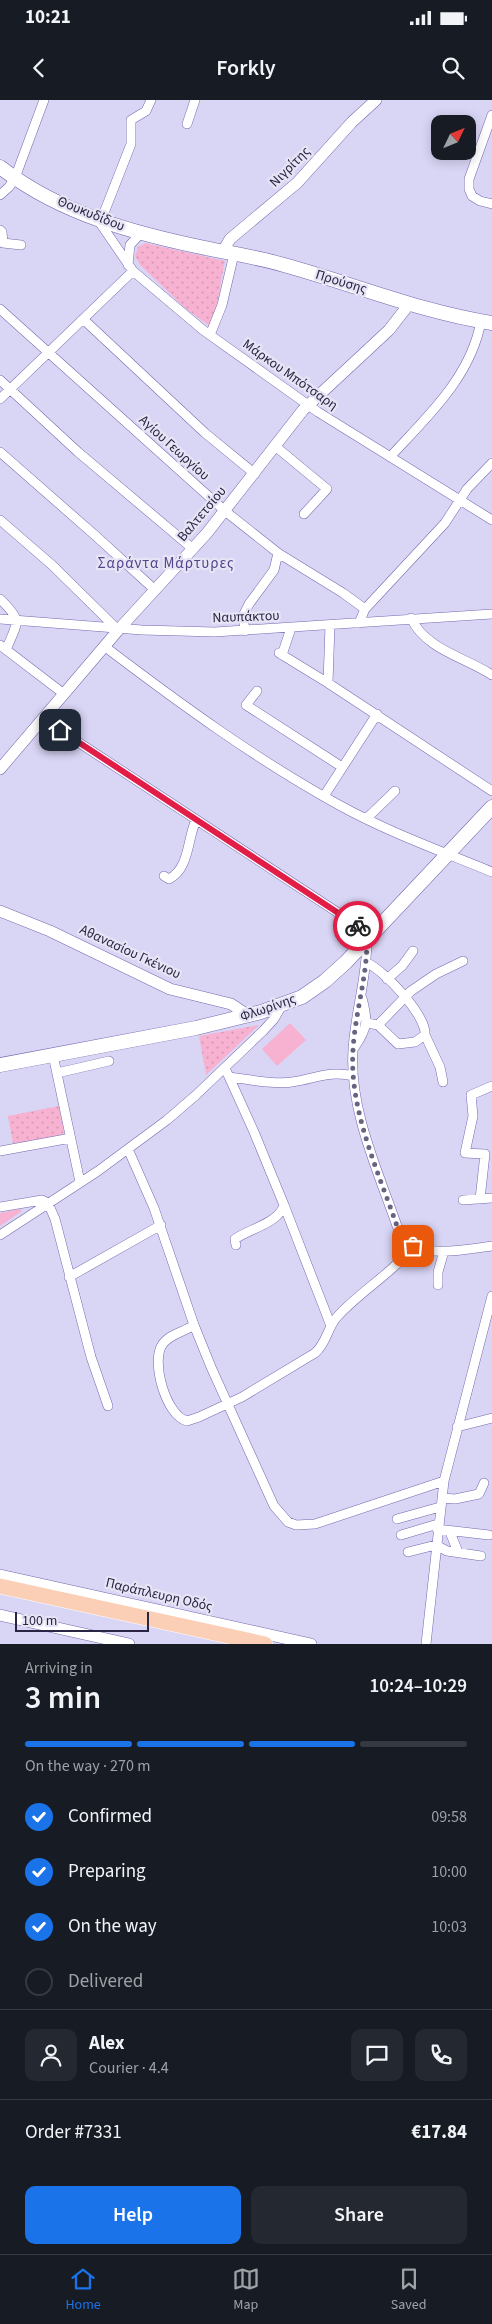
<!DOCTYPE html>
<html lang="en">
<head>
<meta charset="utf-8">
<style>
	body { margin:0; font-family:"Source Sans 3",sans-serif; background:#242831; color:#f1f3f6; height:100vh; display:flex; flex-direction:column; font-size:19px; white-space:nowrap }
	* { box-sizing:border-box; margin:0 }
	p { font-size:16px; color:#9ea1a6 }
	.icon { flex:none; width:28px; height:28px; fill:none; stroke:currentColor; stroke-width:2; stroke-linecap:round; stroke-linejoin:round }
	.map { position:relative; height:1544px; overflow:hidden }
	.side { display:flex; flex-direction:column; background:#171b24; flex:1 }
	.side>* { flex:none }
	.needle { width:32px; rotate:47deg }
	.controls { position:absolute; left:431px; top:15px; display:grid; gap:10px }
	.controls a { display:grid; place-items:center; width:45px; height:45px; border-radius:10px; background:#171b24; box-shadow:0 2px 12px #0003; font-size:25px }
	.scale { position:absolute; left:15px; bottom:12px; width:134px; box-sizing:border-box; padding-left:5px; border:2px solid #2a2543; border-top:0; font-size:14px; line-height:18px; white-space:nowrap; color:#2a2543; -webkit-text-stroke:4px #e6e4f5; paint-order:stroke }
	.pin { position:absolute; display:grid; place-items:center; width:42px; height:42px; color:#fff; margin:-21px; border-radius:10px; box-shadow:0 2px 8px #0006 }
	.courier { position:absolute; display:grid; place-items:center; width:50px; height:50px; margin:-25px; border:4px solid #e11d48; border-radius:50%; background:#fff; color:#222; box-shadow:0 1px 6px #0007 }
	.summary em { font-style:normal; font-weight:600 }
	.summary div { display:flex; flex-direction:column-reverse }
	.summary { display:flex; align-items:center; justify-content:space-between; height:85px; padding:0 25px }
	h1 { font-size:32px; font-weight:600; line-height:38px }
	.bar { display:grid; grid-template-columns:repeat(4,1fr); gap:8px 5px; align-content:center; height:60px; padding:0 25px }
	.bar i { height:6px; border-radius:4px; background:#363941 }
	.bar .current { background:#1a73e8 }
	.bar p { grid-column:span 4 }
	.line { display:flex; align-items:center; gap:12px; padding:0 25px; border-top:1px solid #363941 }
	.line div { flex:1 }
	.round { display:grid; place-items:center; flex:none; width:52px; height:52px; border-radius:10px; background:#242831 }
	ol { padding:0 25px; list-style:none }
	li { display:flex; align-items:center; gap:15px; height:55px }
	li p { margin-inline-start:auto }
	li .icon { padding:5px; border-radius:50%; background:#1a73e8; color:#fff; stroke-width:4 }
	li:last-child { color:#9ea1a6 }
	li i { width:28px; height:28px; border:2px solid #363941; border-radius:50% }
	.button { display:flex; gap:10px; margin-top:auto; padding:10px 25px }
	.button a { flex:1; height:58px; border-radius:10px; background:#1a73e8; color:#fff; font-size:20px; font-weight:600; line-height:58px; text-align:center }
	.button a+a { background:#242831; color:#f1f3f6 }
	.status { display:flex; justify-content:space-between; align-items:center; height:35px; padding:0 25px; background:#171b24; direction:ltr }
	.status svg { height:14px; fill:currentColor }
	header { display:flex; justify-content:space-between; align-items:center; height:65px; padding:0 25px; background:#171b24; font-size:22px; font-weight:600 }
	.menu { display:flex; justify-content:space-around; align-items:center; height:70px; border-top:1px solid #363941; background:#171b24; font-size:14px; color:#9ea1a6 }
	.menu a { display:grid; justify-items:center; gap:2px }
	.menu .current { color:#1a73e8 }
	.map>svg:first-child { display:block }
</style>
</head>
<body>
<div class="status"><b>10:21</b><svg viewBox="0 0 49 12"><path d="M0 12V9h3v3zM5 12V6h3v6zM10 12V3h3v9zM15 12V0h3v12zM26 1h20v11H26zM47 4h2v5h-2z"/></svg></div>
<header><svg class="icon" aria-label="back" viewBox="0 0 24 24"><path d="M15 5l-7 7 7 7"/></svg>Forkly<svg class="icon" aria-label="search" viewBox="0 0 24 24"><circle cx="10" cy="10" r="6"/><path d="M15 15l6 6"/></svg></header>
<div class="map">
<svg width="492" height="1544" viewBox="0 0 492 1544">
	<defs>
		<pattern id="park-dots" width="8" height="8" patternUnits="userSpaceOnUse" patternTransform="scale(1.25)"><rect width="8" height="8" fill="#f8b2d1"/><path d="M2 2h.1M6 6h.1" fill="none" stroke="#d599b5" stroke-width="1.8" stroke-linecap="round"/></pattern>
	</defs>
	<rect width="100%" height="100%" fill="#d9d5f5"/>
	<path fill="#f8b2d1" d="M 290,923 L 306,940 L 277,966 L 262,949 Z
		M 20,1109 L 22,1111 L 0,1126 L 0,1113 Z"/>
	<path fill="url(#park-dots)" d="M 145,143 L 225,161 C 220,184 218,205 211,227 L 185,208 L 140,165 L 135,156 L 138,147 Z
		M 259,925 L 206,975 L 199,936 Z
		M 59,1006 L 64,1032 L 61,1035 L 13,1044 L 8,1016 Z"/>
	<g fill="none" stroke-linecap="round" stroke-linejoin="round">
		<defs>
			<path id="minor" d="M 151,0 L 146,11 L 131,20 L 131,44 L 100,123 L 133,171 L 203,230 L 318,312 L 492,420
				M 492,15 L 469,79 L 469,89 L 472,96 L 480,101 L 492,104
				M 187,24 L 195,0
				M 0,95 L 9,87 L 15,78 L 44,0
				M 0,130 L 2,132 L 3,143 L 21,145
				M 128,165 L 130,145 L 141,133
				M 0,209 L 225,411 L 278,453 L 343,493 L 365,509
				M 83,219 L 205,333 L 255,374
				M 210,235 L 222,205 L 234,154
				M 0,280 L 78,352 L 193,449
				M 0,299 L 133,171
				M 275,346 L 327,389 L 304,414
				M 0,352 L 97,437 L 155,490
				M 390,357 C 427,317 471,277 481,221
				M 0,420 L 52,465 L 116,528
				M 0,499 C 24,522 17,522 6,550
				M 411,518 C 426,550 465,557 492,575
				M 0,519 L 142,530 L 215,532 L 492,514
				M 359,523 L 365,509 L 445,423 L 467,389 L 492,363
				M 245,531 L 243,516 L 249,504 L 274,470 L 278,453
				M 0,545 L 64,594
				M 104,546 C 179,603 257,660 339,705 C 388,732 441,751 492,772
				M 279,553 L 328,583 L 492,691
				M 282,555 L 291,528
				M 328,583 L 330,525
				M 257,591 L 246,605 L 342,667
				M 43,619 L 372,835
				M 324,696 L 377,614
				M 366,719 L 395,691
				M 164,776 L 169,779 C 190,768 187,739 196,720
				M 367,840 C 367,878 355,913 353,950 C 349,1009 378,1071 397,1126 C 399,1130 401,1136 404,1140 C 421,1159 470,1149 492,1146
				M 387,879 L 402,866 L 413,851
				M 367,923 L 378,925 L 398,944 L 415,942 L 425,935 C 427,916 384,870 367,863
				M 378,925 L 411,891 L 436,874 L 463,861
				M 425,935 L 440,967 L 443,982
				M 354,948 C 368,928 368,921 362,898
				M 53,955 L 80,1082
				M 225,968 L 254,1032 L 284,1105 C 279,1123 249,1129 235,1139 L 236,1145
				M 57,973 L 109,961
				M 229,977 C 249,979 272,985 292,982 C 314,979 330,970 353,976
				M 128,1049 L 154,1108 L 194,1225 L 211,1267 L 274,1406 L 288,1422 L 296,1425 L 315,1424 L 444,1381
				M 0,1051 L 71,1038
				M 480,1099 L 485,1054 L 465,1053 L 473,1016 L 471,995 L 492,986
				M 463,1100 L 492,1098
				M 284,1105 L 331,1226
				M 0,1107 L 42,1100 L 48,1103 L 55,1119 L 91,1257 L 108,1306
				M 0,1135 L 98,1071 L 167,1020 L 196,995 L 263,931 L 274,919 L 282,905
				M 69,1177 L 161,1125
				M 438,1185 L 438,1172 L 444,1151
				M 194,1225 C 184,1232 169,1234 162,1245 C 151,1262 166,1316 187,1321 L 199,1317 L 242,1297 L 315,1253 C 327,1243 327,1228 337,1217 C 360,1191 392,1174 413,1146
				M 457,1327 L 492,1318
				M 442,1398 L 455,1399 L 479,1394 L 484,1383
				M 397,1419 L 440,1407
				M 437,1429 L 489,1435
				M 450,1432 L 458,1452
				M 401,1435 L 438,1424
				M 408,1452 L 436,1445 L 447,1451 L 481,1456
				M 426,1544 L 444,1381 L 492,1196"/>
			<path id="tertiary" d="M 223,151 L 230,139 L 297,83 L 352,22 L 376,0
				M 0,669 L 120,528 L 207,433 L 303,310 L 389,230 L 410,203
				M 0,811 L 50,831 L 170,889 L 231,904 L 249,916
				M 0,1475 L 311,1544
				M 0,1515 L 129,1544"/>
			<path id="secondary" d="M 0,67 C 60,114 136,134 210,149 C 235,154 260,158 284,165 C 353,184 421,212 492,223
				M 0,965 L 196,928 L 261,912 L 302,897 L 325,881 L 346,862 L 492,707"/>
			<path id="primary" d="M 0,1486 L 265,1544"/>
		</defs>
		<use href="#minor" stroke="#7568af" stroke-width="10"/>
		<use href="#tertiary" stroke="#7568af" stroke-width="12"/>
		<use href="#secondary" stroke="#7568af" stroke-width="15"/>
		<use href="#primary" stroke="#fff" stroke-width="16"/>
		<use href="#minor" stroke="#fff" stroke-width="9"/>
		<use href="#tertiary" stroke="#fff" stroke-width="11"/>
		<use href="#secondary" stroke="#fff" stroke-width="14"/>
		<use href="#primary" stroke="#facfb6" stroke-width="15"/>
	</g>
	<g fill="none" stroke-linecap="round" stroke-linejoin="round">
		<path stroke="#676381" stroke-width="5" stroke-dasharray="0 9" d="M 358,826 L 372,835 L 367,840 C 367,878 355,913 353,950 C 349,1009 378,1071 397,1126 L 404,1139 L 413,1146"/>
		<path stroke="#e11d48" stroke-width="6" d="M 60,630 L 358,826"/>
	</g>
	<g text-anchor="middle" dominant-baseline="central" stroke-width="4.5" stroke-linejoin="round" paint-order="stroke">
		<g font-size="14" fill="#2a2543" stroke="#e6e4f5">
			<text transform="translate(290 67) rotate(-45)">Νιγρίτης</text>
			<text transform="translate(91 114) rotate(22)">Θουκυδίδου</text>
			<text transform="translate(341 182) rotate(17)">Προύσης</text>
			<text transform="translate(290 275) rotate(35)">Μάρκου Μπότσαρη</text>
			<text transform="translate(174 348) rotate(42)">Αγίου Γεωργίου</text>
			<text transform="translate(202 414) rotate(-50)">Βαλτετσίου</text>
			<text transform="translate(246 517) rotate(-2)">Ναυπάκτου</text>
			<text transform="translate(130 852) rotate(25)">Αθανασίου Γκένιου</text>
			<text transform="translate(268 908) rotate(-19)">Φλωρίνης</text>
			<text transform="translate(159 1495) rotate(13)">Παράπλευρη Οδός</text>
		</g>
		<g font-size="15" letter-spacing="1" fill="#54458a" stroke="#e6e4f5">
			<text x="166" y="463">Σαράντα Μάρτυρες</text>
		</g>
	</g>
</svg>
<div class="controls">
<a><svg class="needle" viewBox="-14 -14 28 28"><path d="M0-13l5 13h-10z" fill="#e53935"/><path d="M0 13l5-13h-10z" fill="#9ea1a6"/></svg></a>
</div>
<div class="scale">100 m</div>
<div class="pin" style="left:413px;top:1146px;background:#ea580c"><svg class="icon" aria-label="bag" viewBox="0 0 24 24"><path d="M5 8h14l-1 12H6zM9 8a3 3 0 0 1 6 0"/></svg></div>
<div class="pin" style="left:60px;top:630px;background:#1f2937"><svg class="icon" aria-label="home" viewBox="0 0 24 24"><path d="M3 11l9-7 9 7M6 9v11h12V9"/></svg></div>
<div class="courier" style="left:358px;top:826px"><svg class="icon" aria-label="bike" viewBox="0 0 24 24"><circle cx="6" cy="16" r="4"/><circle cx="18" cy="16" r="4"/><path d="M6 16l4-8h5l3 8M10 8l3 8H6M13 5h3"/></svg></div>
</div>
<section class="side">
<div class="summary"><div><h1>3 min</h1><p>Arriving in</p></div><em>10:24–10:29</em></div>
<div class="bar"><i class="current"></i><i class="current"></i><i class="current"></i><i></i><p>On the way · 270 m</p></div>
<ol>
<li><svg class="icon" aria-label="check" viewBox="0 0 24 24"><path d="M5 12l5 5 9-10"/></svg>Confirmed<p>09:58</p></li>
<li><svg class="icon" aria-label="check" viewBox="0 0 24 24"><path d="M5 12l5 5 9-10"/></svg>Preparing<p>10:00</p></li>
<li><svg class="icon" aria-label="check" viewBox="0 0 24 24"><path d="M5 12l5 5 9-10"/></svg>On the way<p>10:03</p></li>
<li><i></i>Delivered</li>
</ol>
<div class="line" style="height:90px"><a class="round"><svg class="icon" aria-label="person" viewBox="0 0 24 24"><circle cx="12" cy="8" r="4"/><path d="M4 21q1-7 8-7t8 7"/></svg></a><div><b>Alex</b><p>Courier · 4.4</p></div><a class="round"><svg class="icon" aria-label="chat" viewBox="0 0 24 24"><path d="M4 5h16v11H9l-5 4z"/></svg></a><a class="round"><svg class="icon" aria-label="phone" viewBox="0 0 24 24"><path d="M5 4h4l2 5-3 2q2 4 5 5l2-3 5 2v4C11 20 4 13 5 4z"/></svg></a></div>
<div class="line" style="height:65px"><div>Order #7331</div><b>€17.84</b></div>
<div class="button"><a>Help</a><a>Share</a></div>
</section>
<nav class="menu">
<a class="current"><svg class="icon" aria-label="home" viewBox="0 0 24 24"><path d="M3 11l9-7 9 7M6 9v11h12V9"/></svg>Home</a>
<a><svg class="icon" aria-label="map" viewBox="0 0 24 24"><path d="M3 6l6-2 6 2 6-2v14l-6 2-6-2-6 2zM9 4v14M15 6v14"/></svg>Map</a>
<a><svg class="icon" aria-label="saved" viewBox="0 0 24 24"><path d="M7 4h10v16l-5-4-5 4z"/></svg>Saved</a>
</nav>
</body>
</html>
